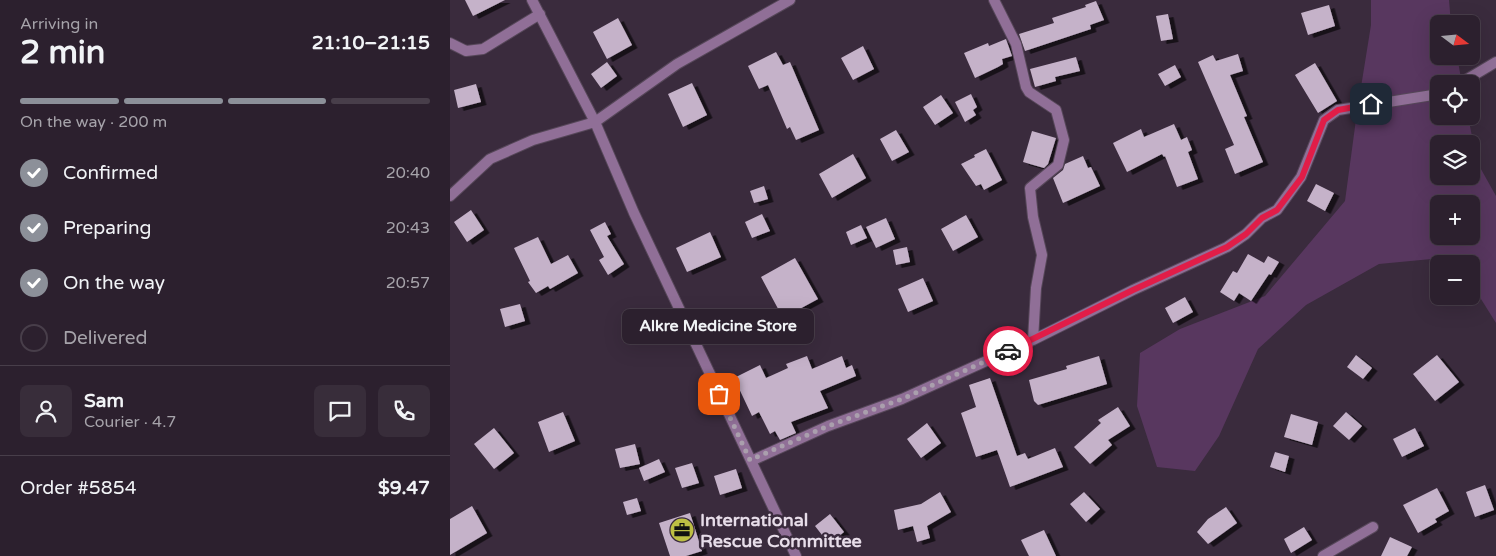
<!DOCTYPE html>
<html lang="en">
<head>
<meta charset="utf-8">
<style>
	body { margin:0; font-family:"Varela Round",sans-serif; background:#382d3a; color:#f1f3f6; height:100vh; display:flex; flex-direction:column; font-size:19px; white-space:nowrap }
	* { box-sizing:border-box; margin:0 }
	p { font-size:16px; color:#a6a3aa }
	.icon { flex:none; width:28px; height:28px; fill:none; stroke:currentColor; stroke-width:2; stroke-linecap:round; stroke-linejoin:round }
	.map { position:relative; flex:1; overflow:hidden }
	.panel { display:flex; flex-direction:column; background:#2c202e; width:450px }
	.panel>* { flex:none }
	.needle { width:32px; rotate:106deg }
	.fabs { position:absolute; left:980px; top:15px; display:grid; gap:10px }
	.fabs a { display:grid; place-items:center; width:50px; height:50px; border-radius:8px; background:#2c202e; box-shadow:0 5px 20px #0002,0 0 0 1px #483e4a; font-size:25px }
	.pin { position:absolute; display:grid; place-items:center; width:42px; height:42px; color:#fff; margin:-21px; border-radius:10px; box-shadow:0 2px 8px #0006 }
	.courier { position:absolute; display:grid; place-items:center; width:50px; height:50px; margin:-25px; border:4px solid #e11d48; border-radius:50%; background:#fff; color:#222; box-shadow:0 1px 6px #0007 }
	.bubble { position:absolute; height:35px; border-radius:8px; background:#2c202e; box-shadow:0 5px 20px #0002,0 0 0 1px #483e4a; font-size:16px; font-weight:700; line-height:35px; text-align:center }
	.summary em { font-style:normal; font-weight:700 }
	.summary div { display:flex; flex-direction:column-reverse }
	.summary { display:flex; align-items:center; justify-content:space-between; height:85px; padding:0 20px }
	h1 { font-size:32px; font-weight:700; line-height:38px }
	.bar { display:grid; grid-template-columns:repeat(4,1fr); gap:8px 5px; align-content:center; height:60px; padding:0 20px }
	.bar i { height:6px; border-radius:4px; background:#483e4a }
	.bar .on { background:#8c9099 }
	.bar p { grid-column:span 4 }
	.line { display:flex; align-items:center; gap:12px; padding:0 20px; border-top:1px solid #483e4a }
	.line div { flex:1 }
	.round { display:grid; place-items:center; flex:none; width:52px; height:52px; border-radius:8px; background:#382d3a }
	ol { padding:0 20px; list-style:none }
	li { display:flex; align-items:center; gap:15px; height:55px }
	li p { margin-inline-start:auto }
	li .icon { padding:5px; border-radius:50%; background:#8c9099; color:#fff; stroke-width:4 }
	li:last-child { color:#a6a3aa }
	li i { width:28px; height:28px; border:2px solid #483e4a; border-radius:50% }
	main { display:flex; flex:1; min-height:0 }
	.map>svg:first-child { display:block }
</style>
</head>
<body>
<main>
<section class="panel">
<div class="summary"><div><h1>2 min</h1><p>Arriving in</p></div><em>21:10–21:15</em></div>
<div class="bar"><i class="on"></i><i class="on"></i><i class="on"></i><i></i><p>On the way · 200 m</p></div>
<ol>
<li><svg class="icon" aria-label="check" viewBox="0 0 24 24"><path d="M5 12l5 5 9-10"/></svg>Confirmed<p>20:40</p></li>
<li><svg class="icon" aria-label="check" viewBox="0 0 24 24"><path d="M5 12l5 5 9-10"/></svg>Preparing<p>20:43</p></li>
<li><svg class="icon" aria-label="check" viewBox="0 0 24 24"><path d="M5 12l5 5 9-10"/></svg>On the way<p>20:57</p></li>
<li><i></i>Delivered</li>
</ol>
<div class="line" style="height:90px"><a class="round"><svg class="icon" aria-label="person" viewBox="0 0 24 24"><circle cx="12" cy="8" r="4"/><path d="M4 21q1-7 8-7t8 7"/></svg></a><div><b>Sam</b><p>Courier · 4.7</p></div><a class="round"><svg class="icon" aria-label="chat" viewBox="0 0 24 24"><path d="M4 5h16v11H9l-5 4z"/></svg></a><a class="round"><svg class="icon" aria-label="phone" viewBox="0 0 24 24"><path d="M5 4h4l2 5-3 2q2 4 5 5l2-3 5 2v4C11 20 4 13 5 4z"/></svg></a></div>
<div class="line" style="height:65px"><div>Order #5854</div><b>$9.47</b></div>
</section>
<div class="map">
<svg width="1046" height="556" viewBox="0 0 1046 556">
	<defs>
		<filter id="shadow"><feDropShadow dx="5.5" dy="3" stdDeviation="0" flood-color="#0009"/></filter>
	</defs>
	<rect width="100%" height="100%" fill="#3a2b3d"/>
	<path fill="#58375f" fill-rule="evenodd" d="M 921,0 L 999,0 L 1001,24 L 989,24 L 989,56 L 1007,56 L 1012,84 L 989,84 L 989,116 L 1018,116 L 1027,162 L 1046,196 L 1046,323 L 1021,283 L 1021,264 L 999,264 L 992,258 L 929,264 L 856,305 L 808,349 L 769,436 L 745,471 L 707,467 L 687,406 L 690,353 L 730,329 L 815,296 L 895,201 L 907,112 L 921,25 ZM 989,144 L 1021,144 L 1021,176 L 989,176 ZM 989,204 L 1021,204 L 1021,236 L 989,236 Z"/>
	<path fill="#c5b2c9" filter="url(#shadow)" d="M 15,0 L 55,0 L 23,16 Z
		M 646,1 L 654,20 L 640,25 L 641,29 L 575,51 L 569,34 L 604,23 L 602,18 L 636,7 L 635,5 Z
		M 879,5 L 885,26 L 858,35 L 851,13 Z
		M 718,14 L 723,39 L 711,41 L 706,16 Z
		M 168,18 L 182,45 L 157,59 L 143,32 Z
		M 556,39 L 562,56 L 552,59 L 553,64 L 548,67 L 525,78 L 514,53 L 538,43 L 539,46 Z
		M 413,46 L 424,69 L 403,80 L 391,58 Z
		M 326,52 L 333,65 L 340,62 L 369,130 L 346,140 L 340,127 L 337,129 L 318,85 L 309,89 L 298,66 Z
		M 788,54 L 793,71 L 780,75 L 797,116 L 794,117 L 813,162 L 785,174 L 775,149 L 784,145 L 748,62 L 763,55 L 766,61 Z
		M 626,57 L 630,71 L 605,77 L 606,81 L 585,87 L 580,69 Z
		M 157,62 L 167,76 L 151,88 L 141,74 Z
		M 865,63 L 887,101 L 868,113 L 845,75 Z
		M 725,65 L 731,77 L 715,86 L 708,74 Z
		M 242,83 L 257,115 L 233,127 L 218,94 Z
		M 26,84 L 31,102 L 8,108 L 4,90 Z
		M 521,94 L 527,107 L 523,110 L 526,115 L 515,122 L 505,102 Z
		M 491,95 L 503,113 L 485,125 L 473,107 Z
		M 724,124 L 731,140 L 737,137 L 742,150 L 738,152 L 748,179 L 727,187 L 715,156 L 714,157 L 712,154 L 677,172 L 663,143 L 691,129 L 694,137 Z
		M 446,130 L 459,152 L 442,161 L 430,139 Z
		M 582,131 L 606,138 L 598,164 L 594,168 L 573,162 Z
		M 536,149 L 552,180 L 534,190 L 531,184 L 526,186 L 511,164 L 525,157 L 524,155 Z
		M 403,154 L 416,178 L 382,198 L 369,174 Z
		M 633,156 L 638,168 L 641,167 L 650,186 L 613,203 L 603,178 L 613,170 L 615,164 Z
		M 866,184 L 884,193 L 875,211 L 857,201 Z
		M 314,186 L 318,199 L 304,203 L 300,191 Z
		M 21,210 L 34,230 L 17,242 L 4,222 Z
		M 312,214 L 320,231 L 302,238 L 295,222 Z
		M 516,215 L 528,237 L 503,251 L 491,229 Z
		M 436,218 L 445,239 L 426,248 L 416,227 Z
		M 155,222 L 161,234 L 157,236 L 174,264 L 158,275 L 149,260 L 154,257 L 140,230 Z
		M 411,225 L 417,238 L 401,245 L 396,232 Z
		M 260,232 L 271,257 L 237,272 L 226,248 Z
		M 88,237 L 101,264 L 118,255 L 128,273 L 100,289 L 98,286 L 86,293 L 78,282 L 80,281 L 64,248 Z
		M 457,247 L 460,262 L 446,265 L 443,250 Z
		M 798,254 L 814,263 L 818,256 L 829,262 L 821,275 L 819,274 L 801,301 L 789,293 L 784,301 L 770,292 L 783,271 L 787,273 Z
		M 345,258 L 368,299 L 333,318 L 311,277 Z
		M 473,278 L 483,301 L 458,312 L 448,289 Z
		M 735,297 L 743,312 L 723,323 L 715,308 Z
		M 70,304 L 75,321 L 55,327 L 50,309 Z
		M 906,355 L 922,368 L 913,379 L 897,367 Z
		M 987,355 L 1009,382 L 985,401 L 963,374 Z
		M 357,356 L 362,369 L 392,356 L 396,368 L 402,365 L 406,376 L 370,391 L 378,408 L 341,422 L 346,433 L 330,440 L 325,431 L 320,434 L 309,412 L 302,416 L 284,378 L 310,365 L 316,378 L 338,368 L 336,364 Z
		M 649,356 L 657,384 L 588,405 L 584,401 L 579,380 L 617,369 L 616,366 Z
		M 540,378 L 567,456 L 575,453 L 578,459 L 605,448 L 613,467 L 560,487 L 547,450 L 526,457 L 511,413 L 526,407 L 519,385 Z
		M 668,407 L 680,426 L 658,440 L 662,445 L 640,464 L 624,447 L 651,423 L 648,420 Z
		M 113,412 L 125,441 L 99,452 L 88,422 Z
		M 896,412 L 912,426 L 899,440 L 883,426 Z
		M 841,414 L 868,422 L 862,445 L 834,437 Z
		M 477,423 L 491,443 L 471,458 L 457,439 Z
		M 44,428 L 64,453 L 44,469 L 24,444 Z
		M 965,428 L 974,446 L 952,457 L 943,439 Z
		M 185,444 L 190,464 L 170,468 L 165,449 Z
		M 825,452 L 839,456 L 835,472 L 820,467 Z
		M 209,459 L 215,472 L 194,481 L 189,468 Z
		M 242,463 L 249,483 L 232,488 L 225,468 Z
		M 286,469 L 292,488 L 270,495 L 264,476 Z
		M 1035,485 L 1044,510 L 1025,517 L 1016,492 Z
		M 987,488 L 999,511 L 985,519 L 987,522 L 968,533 L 953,505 Z
		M 490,492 L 501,512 L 477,526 L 480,538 L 467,542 L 463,526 L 448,530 L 444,510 L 471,504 Z
		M 634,492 L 650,509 L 636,522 L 620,504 Z
		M 187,498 L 191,511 L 177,515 L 173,502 Z
		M 22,506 L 37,533 L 0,555 L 0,519 Z
		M 776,507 L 787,523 L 758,544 L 747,532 L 758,519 Z
		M 240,513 L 252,551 L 236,556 L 220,556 L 209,523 Z
		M 380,514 L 394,532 L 379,544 L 365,526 Z
		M 854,527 L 862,540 L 841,553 L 834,539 Z
		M 594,530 L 606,556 L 579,556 L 571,540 Z
		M 940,537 L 962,547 L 957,556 L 931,556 Z"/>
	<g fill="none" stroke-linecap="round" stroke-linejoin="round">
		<defs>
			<path id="minor" d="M 82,0 L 145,122 L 184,213 L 346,556
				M 544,0 L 566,44 L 576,87 L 579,92 L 606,110 L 614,140 L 608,165 L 580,188 L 583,217 L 592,255 L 586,288 L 583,340
				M 0,43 L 16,51 L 33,49 L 90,14
				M 1009,84 L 1046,62
				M 0,196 L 40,159 L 83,140 L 145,122 L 227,64 L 340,0
				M 301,461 L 378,426 L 452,399 L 583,340 L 683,290 L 777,247 L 796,234 L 812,218 L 827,210 L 851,177 L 874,120 L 888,110 L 989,94
				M 873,556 L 923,527"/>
		</defs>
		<use href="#minor" stroke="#564759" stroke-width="12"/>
		<use href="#minor" stroke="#906f97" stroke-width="10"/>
	</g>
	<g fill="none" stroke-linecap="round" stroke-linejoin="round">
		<path stroke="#aa9fad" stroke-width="5" stroke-dasharray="0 9" d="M 269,394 L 300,460 L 378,426 L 452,399 L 558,351"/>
		<path stroke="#e11d48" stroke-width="6" d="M 558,351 L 683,290 L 777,247 L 796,234 L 812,218 L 827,210 L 852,177 L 874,120 L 888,110 L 921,104"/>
	</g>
	<defs>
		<symbol id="office-disc" viewBox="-11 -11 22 22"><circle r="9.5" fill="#bdbf43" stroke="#3a2b3d"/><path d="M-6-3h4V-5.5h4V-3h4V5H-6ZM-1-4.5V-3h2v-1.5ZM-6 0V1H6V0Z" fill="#111"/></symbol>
	</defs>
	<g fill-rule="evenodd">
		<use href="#office-disc" x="218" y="516" width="28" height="28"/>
	</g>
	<g text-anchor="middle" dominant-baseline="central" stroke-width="5" stroke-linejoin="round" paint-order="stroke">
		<g font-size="18" font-weight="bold" fill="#e7dde9" stroke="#3a2b3d" text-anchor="start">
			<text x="250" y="520">International<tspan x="250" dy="21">Rescue Committee</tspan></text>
		</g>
	</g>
</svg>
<div class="fabs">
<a><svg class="needle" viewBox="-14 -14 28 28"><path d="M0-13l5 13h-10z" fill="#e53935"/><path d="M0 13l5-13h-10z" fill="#a6a3aa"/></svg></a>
<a><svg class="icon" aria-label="locate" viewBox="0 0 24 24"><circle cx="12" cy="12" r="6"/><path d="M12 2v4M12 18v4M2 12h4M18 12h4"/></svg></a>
<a><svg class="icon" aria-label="layers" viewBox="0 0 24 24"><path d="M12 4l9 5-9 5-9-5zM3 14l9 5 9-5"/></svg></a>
<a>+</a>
<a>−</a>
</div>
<div class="pin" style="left:269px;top:394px;background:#ea580c"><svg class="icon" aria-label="bag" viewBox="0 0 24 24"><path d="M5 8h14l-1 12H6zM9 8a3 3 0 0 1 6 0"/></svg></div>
<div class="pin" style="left:921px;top:104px;background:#1f2937"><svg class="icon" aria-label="home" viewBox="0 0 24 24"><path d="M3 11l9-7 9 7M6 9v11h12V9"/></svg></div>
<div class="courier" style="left:558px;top:351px"><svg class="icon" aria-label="car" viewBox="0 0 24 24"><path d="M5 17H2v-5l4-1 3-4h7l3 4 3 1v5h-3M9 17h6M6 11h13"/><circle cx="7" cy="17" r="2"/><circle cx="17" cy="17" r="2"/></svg></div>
<div class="bubble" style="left:172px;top:309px;width:192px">Alkre Medicine Store</div>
</div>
</main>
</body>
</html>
